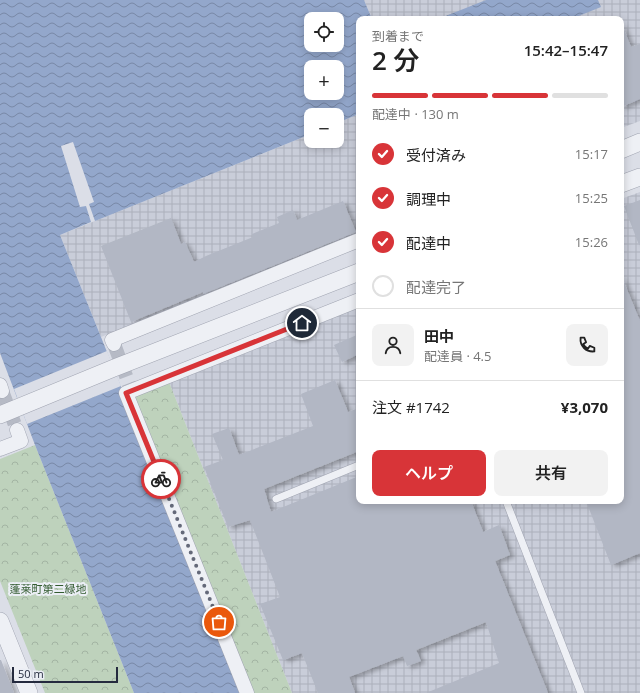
<!DOCTYPE html>
<html lang="ja">
<head>
<meta charset="utf-8">
<style>
	body { margin:0; font-family:"Open Sans","Noto Sans JP",sans-serif; background:#f2f2f2; color:#222; height:100vh; display:flex; flex-direction:column; font-size:15px; white-space:nowrap }
	* { box-sizing:border-box; margin:0 }
	p { font-size:13px; color:#767676 }
	.icon { flex:none; width:22px; height:22px; fill:none; stroke:currentColor; stroke-width:2; stroke-linecap:round; stroke-linejoin:round }
	.map { position:relative; flex:1; overflow:hidden }
	.panel { position:absolute; left:356px; top:16px; width:268px; height:488px; display:flex; flex-direction:column; background:#fff; border-radius:8px; box-shadow:0 2px 10px #0003 }
	.panel>* { flex:none }
	.fabs { position:absolute; left:304px; top:12px; display:grid; gap:8px }
	.fabs a { display:grid; place-items:center; width:40px; height:40px; border-radius:8px; background:#fff; box-shadow:0 2px 10px #0003; font-size:20px }
	.scale { position:absolute; left:12px; bottom:10px; width:106px; box-sizing:border-box; padding-left:4px; border:2px solid #242a3e; border-top:0; font-size:11px; line-height:14px; white-space:nowrap; color:#242a3e; -webkit-text-stroke:3px #ebeef5; paint-order:stroke }
	.pin { position:absolute; display:grid; place-items:center; width:34px; height:34px; color:#fff; margin:-17px; border:2px solid #fff; border-radius:50%; box-shadow:0 1px 4px #0007 }
	.courier { position:absolute; display:grid; place-items:center; width:40px; height:40px; margin:-20px; border:3px solid #d83438; border-radius:50%; background:#fff; color:#222; box-shadow:0 1px 5px #0007 }
	.overview em { font-style:normal; font-weight:600 }
	.overview div { display:flex; flex-direction:column-reverse }
	.overview { display:flex; align-items:center; justify-content:space-between; height:68px; padding:0 16px }
	h1 { font-size:26px; font-weight:600; line-height:30px }
	.bar { display:grid; grid-template-columns:repeat(4,1fr); gap:6px 4px; align-content:center; height:48px; padding:0 16px }
	.bar i { height:5px; border-radius:3px; background:#e0e0e0 }
	.bar .on { background:#d83438 }
	.bar p { grid-column:span 4 }
	.line { display:flex; align-items:center; gap:10px; padding:0 16px; border-top:1px solid #e0e0e0 }
	.line div { flex:1 }
	.round { display:grid; place-items:center; flex:none; width:42px; height:42px; border-radius:8px; background:#f2f2f2 }
	ol { padding:0 16px; list-style:none }
	li { display:flex; align-items:center; gap:12px; height:44px }
	li p { margin-inline-start:auto }
	li .icon { padding:4px; border-radius:50%; background:#d83438; color:#fff; stroke-width:4 }
	li:last-child { color:#767676 }
	li i { width:22px; height:22px; border:2px solid #e0e0e0; border-radius:50% }
	.button { display:flex; gap:8px; margin-top:auto; padding:8px 16px }
	.button a { flex:1; height:46px; border-radius:8px; background:#d83438; color:#fff; font-size:16px; font-weight:600; line-height:46px; text-align:center }
	.button a+a { background:#f2f2f2; color:#222 }
	.map>svg:first-child { display:block }
</style>
</head>
<body>
<div class="map">
<svg width="640" height="693" viewBox="0 0 640 693">
	<defs>
		<pattern id="industrial-grid" width="8" height="8" patternUnits="userSpaceOnUse"><rect width="8" height="8" fill="#c9cdd9"/><path d="M0 4h8M4 0v8" fill="none" stroke="#acb0bb"/></pattern>
		<pattern id="forest-crowns" width="20" height="18" patternUnits="userSpaceOnUse"><rect width="20" height="18" fill="#bed2bc"/><path d="M2 6a3 3 0 1 1 6 0M12 15a3 3 0 1 1 6 0" fill="none" stroke="#a3b4a3"/></pattern>
		<pattern id="water-waves" width="16" height="10" patternUnits="userSpaceOnUse"><rect width="16" height="10" fill="#93a7cb"/><path d="M0 5q4-4 8 0t8 0" fill="none" stroke="#7888a6"/></pattern>
		<filter id="shadow"><feDropShadow dx="4.5" dy="2.5" stdDeviation="2" flood-color="#0004"/></filter>
	</defs>
	<rect width="100%" height="100%" fill="#dbdee7"/>
	<path fill="url(#industrial-grid)" d="M 364,0 L 640,0 L 640,121 L 621,128 L 621,19 L 372,19 Z
		M 359,114 L 359,234 L 101,337 L 60,235 L 311,134 L 311,141 L 337,141 L 337,123 Z
		M 640,192 L 640,693 L 292,693 L 169,382 L 359,305 L 359,501 L 621,501 L 621,199 Z"/>
	<path fill="url(#forest-crowns)" d="M 169,382 L 292,693 L 253,693 L 135,401 L 136,396 Z
		M 35,445 L 134,693 L 45,693 L 0,581 L 0,459 Z"/>
	<path fill="url(#water-waves)" fill-rule="evenodd" d="M 0,0 L 364,0 L 372,19 L 359,19 L 359,114 L 337,123 L 337,115 L 311,115 L 311,134 L 95,221 L 89,204 L 94,202 L 73,142 L 61,146 L 80,207 L 86,206 L 91,222 L 60,235 L 244,693 L 134,693 L 35,445 L 0,353 ZM 311,19 L 337,19 L 337,45 L 311,45 ZM 311,67 L 337,67 L 337,93 L 311,93 Z
		M 486,0 L 598,0 L 601,7 L 571,19 L 438,19 Z"/>
	<path fill="#dbdee7" d="M 107,351 L 121,386 L 27,424 L 14,389 Z"/>
	<path fill="#b2b7c4" filter="url(#shadow)" d="M 621,22 L 631,47 L 640,44 L 640,99 L 621,107 Z
		M 640,200 L 640,245 L 639,245 L 624,206 Z
		M 343,201 L 356,232 L 203,294 L 203,292 L 131,322 L 101,246 L 171,218 L 181,244 L 185,242 L 194,262 L 206,256 L 253,237 L 252,234 L 279,223 L 277,217 L 293,210 L 297,220 Z
		M 621,275 L 640,321 L 640,553 L 611,565 L 586,501 L 621,501 Z
		M 359,334 L 359,354 L 342,362 L 334,345 Z
		M 335,380 L 348,412 L 359,408 L 359,451 L 264,489 L 271,512 L 359,476 L 359,501 L 471,501 L 483,532 L 499,525 L 510,555 L 495,561 L 548,693 L 426,693 L 499,663 L 486,622 L 416,650 L 421,661 L 407,666 L 403,656 L 349,677 L 355,693 L 318,693 L 302,653 L 283,660 L 260,604 L 280,597 L 250,520 L 228,527 L 204,467 L 223,460 L 212,434 L 229,428 L 239,455 L 313,426 L 301,394 Z
		M 0,660 L 1,660 L 14,693 L 0,693 Z"/>
	<g fill="none" stroke-linecap="round" stroke-linejoin="round">
		<path stroke="#b6bac5" stroke-width="14" stroke-dasharray="14 7" stroke-linecap="butt" d="M 114,344 L 129,384
			M 2,391 L 17,430"/>
		<defs>
			<path id="service" d="M 276,499 L 359,465
				M 506,501 L 581,693"/>
			<path id="minor" d="M 114,344 L 112,340 L 359,240
				M 0,385 L 2,391
				M 0,449 L 21,441 L 17,430
				M 247,693 L 126,393 L 359,300"/>
			<path id="tertiary" d="M 621,150 L 640,142
				M 621,184 L 640,177
				M 0,415 L 114,368 L 359,272
				M 0,621 L 29,693"/>
		</defs>
		<use href="#service" stroke="#a0a4b1" stroke-width="8"/>
		<use href="#minor" stroke="#a0a4b1" stroke-width="15"/>
		<use href="#tertiary" stroke="#a0a4b1" stroke-width="18"/>
		<use href="#service" stroke="#eef0f5" stroke-width="7"/>
		<use href="#minor" stroke="#eef0f5" stroke-width="14"/>
		<use href="#tertiary" stroke="#eef0f5" stroke-width="17"/>
	</g>
	<g fill="none" stroke-linecap="round" stroke-linejoin="round">
		<path stroke="#646979" stroke-width="4" stroke-dasharray="0 7.2" d="M 161,479 L 219,622"/>
		<path stroke="#d83438" stroke-width="5" d="M 161,479 L 126,393 L 302,323"/>
	</g>
	<g text-anchor="middle" dominant-baseline="central" stroke-width="4" stroke-linejoin="round" paint-order="stroke">
		<g font-size="11" fill="#335b30" stroke="#ebeef5">
			<text x="48" y="588">蓬莱町第二緑地</text>
		</g>
	</g>
</svg>
<div class="fabs">
<a><svg class="icon" aria-label="locate" viewBox="0 0 24 24"><circle cx="12" cy="12" r="6"/><path d="M12 2v4M12 18v4M2 12h4M18 12h4"/></svg></a>
<a>+</a>
<a>−</a>
</div>
<div class="scale">50 m</div>
<div class="pin" style="left:219px;top:622px;background:#ea580c"><svg class="icon" aria-label="bag" viewBox="0 0 24 24"><path d="M5 8h14l-1 12H6zM9 8a3 3 0 0 1 6 0"/></svg></div>
<div class="pin" style="left:302px;top:323px;background:#1f2937"><svg class="icon" aria-label="home" viewBox="0 0 24 24"><path d="M3 11l9-7 9 7M6 9v11h12V9"/></svg></div>
<div class="courier" style="left:161px;top:479px"><svg class="icon" aria-label="bike" viewBox="0 0 24 24"><circle cx="6" cy="16" r="4"/><circle cx="18" cy="16" r="4"/><path d="M6 16l4-8h5l3 8M10 8l3 8H6M13 5h3"/></svg></div>
<section class="panel">
<div class="overview"><div><h1>2 分</h1><p>到着まで</p></div><em>15:42–15:47</em></div>
<div class="bar"><i class="on"></i><i class="on"></i><i class="on"></i><i></i><p>配達中 · 130 m</p></div>
<ol>
<li><svg class="icon" aria-label="check" viewBox="0 0 24 24"><path d="M5 12l5 5 9-10"/></svg>受付済み<p>15:17</p></li>
<li><svg class="icon" aria-label="check" viewBox="0 0 24 24"><path d="M5 12l5 5 9-10"/></svg>調理中<p>15:25</p></li>
<li><svg class="icon" aria-label="check" viewBox="0 0 24 24"><path d="M5 12l5 5 9-10"/></svg>配達中<p>15:26</p></li>
<li><i></i>配達完了</li>
</ol>
<div class="line" style="height:72px"><a class="round"><svg class="icon" aria-label="person" viewBox="0 0 24 24"><circle cx="12" cy="8" r="4"/><path d="M4 21q1-7 8-7t8 7"/></svg></a><div><b>田中</b><p>配達員 · 4.5</p></div><a class="round"><svg class="icon" aria-label="phone" viewBox="0 0 24 24"><path d="M5 4h4l2 5-3 2q2 4 5 5l2-3 5 2v4C11 20 4 13 5 4z"/></svg></a></div>
<div class="line" style="height:52px"><div>注文 #1742</div><b>¥3,070</b></div>
<div class="button"><a>ヘルプ</a><a>共有</a></div>
</section>
</div>
</body>
</html>
